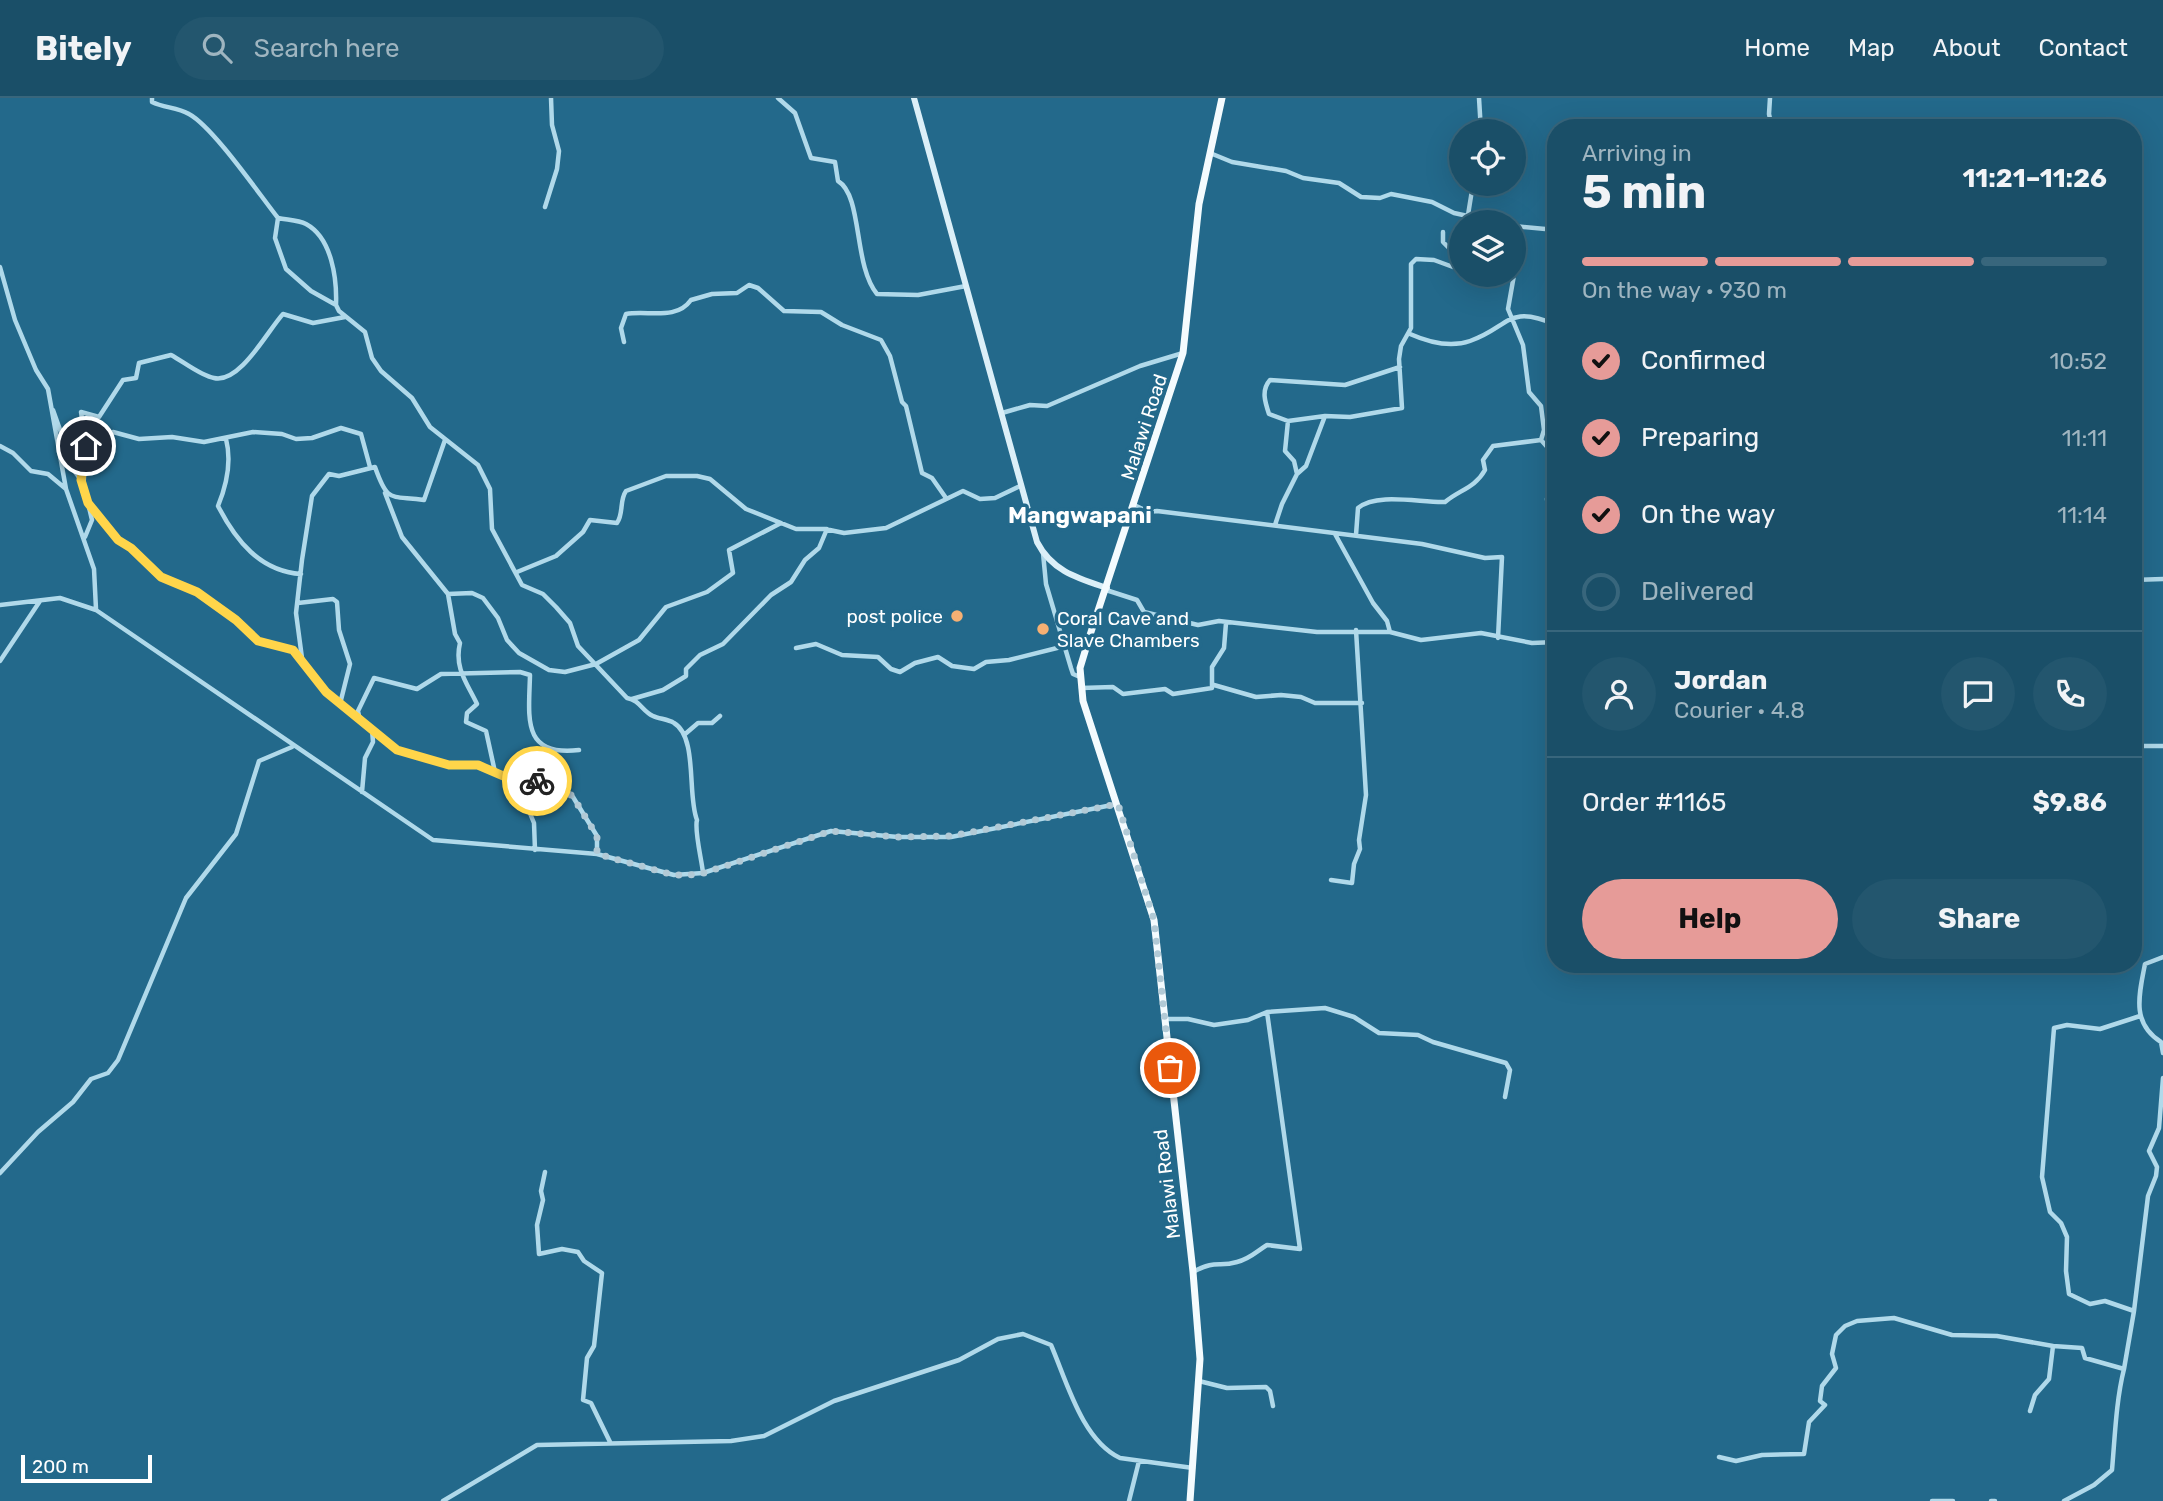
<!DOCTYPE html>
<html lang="en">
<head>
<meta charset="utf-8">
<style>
	body { margin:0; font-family:Rubik,sans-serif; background:#23566e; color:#f1f3f6; height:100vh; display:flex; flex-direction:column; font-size:26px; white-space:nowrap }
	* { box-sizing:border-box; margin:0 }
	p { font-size:23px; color:#9fb5c0 }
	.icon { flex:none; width:38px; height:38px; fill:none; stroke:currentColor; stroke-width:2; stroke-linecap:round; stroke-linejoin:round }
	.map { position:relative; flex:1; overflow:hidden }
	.drawer { position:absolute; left:1547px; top:21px; width:595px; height:854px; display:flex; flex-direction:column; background:#1a4f68; border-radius:28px; box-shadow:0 7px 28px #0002,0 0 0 2px #38667c }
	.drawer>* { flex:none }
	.tools { position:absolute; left:1449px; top:21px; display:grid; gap:14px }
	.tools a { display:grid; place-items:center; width:77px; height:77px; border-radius:50%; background:#1a4f68; box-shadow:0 7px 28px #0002,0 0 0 2px #38667c; font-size:35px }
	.scale { position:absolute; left:21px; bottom:18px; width:131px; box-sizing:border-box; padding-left:7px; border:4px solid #fff; border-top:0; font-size:19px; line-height:24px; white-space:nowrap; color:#fff; -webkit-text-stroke:5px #23698b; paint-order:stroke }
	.pin { position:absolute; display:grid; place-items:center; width:60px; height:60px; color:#fff; margin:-30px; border:4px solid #fff; border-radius:50%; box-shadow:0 2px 7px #0007 }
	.courier { position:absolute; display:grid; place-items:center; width:70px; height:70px; margin:-35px; border:5px solid #ffd54a; border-radius:50%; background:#fff; color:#222; box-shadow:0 2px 9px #0007 }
	.overview em { font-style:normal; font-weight:700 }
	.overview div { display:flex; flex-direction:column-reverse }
	.overview { display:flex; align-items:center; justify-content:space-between; height:119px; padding:0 35px }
	h1 { font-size:46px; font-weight:700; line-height:52px }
	.bar { display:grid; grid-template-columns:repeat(4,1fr); gap:10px 7px; align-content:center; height:84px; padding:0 35px }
	.bar i { height:9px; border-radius:5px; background:#38667c }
	.bar .current { background:#e69b98 }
	.bar p { grid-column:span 4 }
	.line { display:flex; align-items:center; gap:18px; padding:0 35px; border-top:2px solid #38667c }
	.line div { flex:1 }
	.round { display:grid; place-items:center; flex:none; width:74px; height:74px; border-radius:37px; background:#23566e }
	ol { padding:0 35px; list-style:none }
	li { display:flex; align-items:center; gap:21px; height:77px }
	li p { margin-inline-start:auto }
	li .icon { padding:7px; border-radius:50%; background:#e69b98; color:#111; stroke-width:4 }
	li:last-child { color:#9fb5c0 }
	li i { width:38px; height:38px; border:4px solid #38667c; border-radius:50% }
	.cta { display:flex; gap:14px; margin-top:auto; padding:14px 35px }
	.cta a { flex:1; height:80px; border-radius:42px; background:#e69b98; color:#111; font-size:28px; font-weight:700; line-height:80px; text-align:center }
	.cta a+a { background:#23566e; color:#f1f3f6 }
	header { display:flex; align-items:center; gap:42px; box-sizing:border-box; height:98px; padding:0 35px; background:#1a4f68; border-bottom:2px solid #38667c }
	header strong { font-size:33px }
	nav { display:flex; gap:38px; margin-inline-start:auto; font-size:24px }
	.search { width:490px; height:63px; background:#23566e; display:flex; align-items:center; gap:18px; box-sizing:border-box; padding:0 24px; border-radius:38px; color:#9fb5c0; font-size:26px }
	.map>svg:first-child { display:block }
</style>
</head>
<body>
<header>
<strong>Bitely</strong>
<div class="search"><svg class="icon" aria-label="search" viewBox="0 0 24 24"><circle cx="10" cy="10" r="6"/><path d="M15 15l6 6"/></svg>Search here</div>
<nav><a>Home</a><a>Map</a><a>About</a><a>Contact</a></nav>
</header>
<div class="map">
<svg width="2163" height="1403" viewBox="0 0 2163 1403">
	<rect width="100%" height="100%" fill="#23698b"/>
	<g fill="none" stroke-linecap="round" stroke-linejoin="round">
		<path stroke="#b0d9ea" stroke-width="4.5" d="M 152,0 L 152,4 C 164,10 177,9 189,16 C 213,29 259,96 278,120 L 275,140 L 286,171 L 311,193 L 336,207 L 339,213 L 365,234 L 372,260 L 381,273 L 412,300 L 430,329 L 478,367 L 490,391 L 492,431 L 522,487 L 543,496 L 556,509 L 570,525 L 578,548 L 627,600 C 640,602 642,613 653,618 C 659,621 668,621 674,625 C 698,639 687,698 697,722 C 694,732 702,763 703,775
			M 778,0 L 795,15 L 811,60 L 835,64 L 838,83 C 863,98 853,167 877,196 L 918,197 L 966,188
			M 1479,0 L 1481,33
			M 1770,0 L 1769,16 L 1772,30
			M 1210,55 L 1232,64 L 1286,73 L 1303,80 L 1339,85 L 1361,99 L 1380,100 L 1391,96 L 1432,104 L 1454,115 L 1495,124
			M 545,109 L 557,71 L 559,53 L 552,27 L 551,0
			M 278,120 C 287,122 298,122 306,126 C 332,140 337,181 336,207
			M 1470,124 L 1468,117 L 1473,86
			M 1514,128 L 1556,132
			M 1514,167 L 1514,176
			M 0,169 L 15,222 L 36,272 L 48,291 L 66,391
			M 1514,177 L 1508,211 L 1523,247 L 1529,294 L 1541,308 L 1544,332 L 1541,342
			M 345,219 L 313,225 L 283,216 C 268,232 240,286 214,280 C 201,278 184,264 171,257 L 139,265 L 136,280 L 123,282 L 99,319 L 81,314 L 86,348 L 83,394 L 88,405 L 118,442 L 131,450 L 161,479 L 196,494 L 236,521 L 258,543 L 293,552 L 326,594 L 372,631 L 373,644 L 365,660 L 362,694
			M 1410,236 C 1428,244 1450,250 1470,243 C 1509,230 1507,205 1556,227
			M 624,244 L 621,230 L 626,216 C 648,212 676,223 691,202 L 712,196 L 737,195 L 749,187 L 758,190 L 784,213 L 821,214 L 842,227 L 881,242 L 890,258 L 902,304 L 906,308 L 922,375 L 932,380 L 946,400
			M 1400,269 L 1345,287 L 1270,282 C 1261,292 1265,304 1269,316 L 1288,323 L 1325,318 L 1350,319 L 1402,310 L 1399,261 L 1401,248 L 1411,230 L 1411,166 L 1416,161 L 1434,162 L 1453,169 L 1452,153 L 1443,144 L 1443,134
			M 53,312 L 75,374 L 81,382
			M 1002,315 L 1030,307 L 1047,308 L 1140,268 L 1183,255
			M 1288,323 L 1285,353 L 1294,363 L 1297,376
			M 226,341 C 232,364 227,386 218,408 C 236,443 260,473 301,476
			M 0,348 L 13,355 L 31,373 L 48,376 L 66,391 L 94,471 L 96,511
			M 86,348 L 113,334 L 139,341 L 172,339 L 204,344 L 253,334 L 282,336 L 296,341 L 312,340 L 341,330 L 361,336 L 370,369
			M 1556,353 L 1547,401 L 1556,478
			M 385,395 L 402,439 L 448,496 L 455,536 L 460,545 C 454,570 467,585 477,606 L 467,615 L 466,624 L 486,633 L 495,674
			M 1134,407 L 1149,414 L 1157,413 L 1422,446 L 1485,460 L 1502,459 L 1498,540
			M 1275,427 L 1282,406 L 1297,376 L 1306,368 L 1325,318
			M 1335,436 L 1373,505 L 1387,523 L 1390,534
			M 1356,437 L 1358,410 C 1377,394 1421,405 1445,404 C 1459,392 1475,390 1485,372 L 1483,362 L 1493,348 L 1541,342 L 1549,351 L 1556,353
			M 85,439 L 92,422 L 88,405
			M 1043,455 L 1046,486 L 1071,570 L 1073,576 L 1080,579
			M 517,474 L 556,458 L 583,434 L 590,422 L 617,425 C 624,415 619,403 626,393 L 666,378 L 697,378 L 710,381 L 746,411 L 796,431 L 825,431 L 844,435 L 886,430 L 963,393 L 980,401 L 995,400 L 1020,388
			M 2133,482 L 2163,481
			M 1106,492 L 1137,502 L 1144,514 L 1198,527 L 1219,523 L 1317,534 L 1390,534 L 1421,542 L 1481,535 L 1532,545 L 1556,544
			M 448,496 L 472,495 L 483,500 L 498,520 L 507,542 L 519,555 L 549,572 L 565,574 L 596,566 L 639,542 L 666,509 L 707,494 L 733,475 L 729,452 L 781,425
			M 298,505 L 333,501 L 337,504 L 339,532 L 350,566 L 340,606
			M 0,507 L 60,500 L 96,512 L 433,742 L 597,756 L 674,777 L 703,775 L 831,733 L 898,739 L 951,739 L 1117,706
			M 796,550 L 816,546 L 842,557 L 878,559 L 891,571 L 900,574 L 915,565 L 938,559 L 952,568 L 974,571 L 986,564 L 1009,562 L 1065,548
			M 302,560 L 296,515 L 302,462 L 312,398 L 329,376 L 339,378 L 375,369 C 388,406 390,397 424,402 L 445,342
			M 0,563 L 40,503
			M 1214,587 L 1256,599 L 1281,597 L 1301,599 L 1315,605 L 1362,605
			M 1081,590 L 1113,589 L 1123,596 L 1165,591 L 1173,596 L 1212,590 L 1212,569 L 1224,550 L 1226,525
			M 632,601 L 663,592 L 686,578 L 686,571 L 700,557 L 723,546 L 771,497 L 791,484 L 805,462 L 819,450 L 827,431
			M 360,623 L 358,613 L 374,580 L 417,591 L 441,576 L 520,574 L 530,577 C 529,619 521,659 579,652
			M 372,632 L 397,652 L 449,667 L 478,667 L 517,684 L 531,679 L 540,686 L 564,690 L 573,699 L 597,738 L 597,756
			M 684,637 L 698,625 L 712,625 L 720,618
			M 2133,648 L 2163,648
			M 517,684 L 534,725 L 535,752
			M 1331,782 L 1352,785 L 1354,766 L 1360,751 L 1359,742 L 1366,697 L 1356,532
			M 2163,859 L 2145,866 C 2139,897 2131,925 2161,944 L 2163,955
			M 1165,921 L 1188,921 L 1214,927 L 1248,922 L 1267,914 L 1325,910 L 1354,919 L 1379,935 L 1418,937 L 1433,944 L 1506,965 L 1510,972 L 1505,999
			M 545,1074 L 541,1093 L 543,1102 L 537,1127 L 539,1156 L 562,1151 L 578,1154 L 584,1163 L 602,1175 L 594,1248 L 587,1260 L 583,1302 L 591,1305 L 610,1344
			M 0,1075 L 38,1034 L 73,1004 L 91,981 L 108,975 L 118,962 L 186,800 L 236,736 L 259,663 L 292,649
			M 1193,1174 C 1217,1161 1218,1170 1237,1164 C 1250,1161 1257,1153 1267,1147 L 1300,1151 L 1267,914
			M 2134,1213 L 2148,1098 L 2156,1078 L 2157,1069 L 2149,1053 L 2159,1030 L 2163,980
			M 1199,1283 L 1227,1290 L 1266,1289 L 1270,1293 L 1273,1308
			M 2030,1313 L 2035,1297 L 2049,1281 L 2053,1248 L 2082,1250 L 2085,1260 L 2124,1271 L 2134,1213 L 2105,1203 L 2090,1206 L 2069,1196 L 2066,1173 L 2067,1139 L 2061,1125 L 2050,1114 L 2042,1079 L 2054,930 L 2067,927 L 2100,931 L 2140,918
			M 1719,1359 L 1736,1363 L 1762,1357 L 1804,1356 L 1809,1324 L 1825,1307 L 1820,1303 L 1822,1288 L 1836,1270 L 1832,1256 L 1836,1237 L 1845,1228 L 1857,1223 L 1894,1220 L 1952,1237 L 1997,1238 L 2053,1248
			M 443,1403 L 537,1347 L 731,1343 L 764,1338 L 834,1303 L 959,1262 L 998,1241 L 1023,1236 L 1051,1247 C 1067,1284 1082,1342 1120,1360 L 1193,1370
			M 1129,1403 L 1139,1363
			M 1932,1403 L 1953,1403
			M 1991,1403 L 1995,1403
			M 2064,1403 L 2094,1387 L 2112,1372 C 2115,1338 2116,1303 2124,1271"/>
		<path stroke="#dbeff8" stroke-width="6" d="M 914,0 L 1037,444 C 1052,473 1077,480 1107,490"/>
		<path stroke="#f4fbfe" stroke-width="7" d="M 1190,1403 L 1200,1261 L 1193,1174 L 1154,822 L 1083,603 L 1080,570 L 1090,537 L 1183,255 L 1199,106 L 1222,0"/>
	</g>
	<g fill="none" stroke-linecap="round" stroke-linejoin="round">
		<path stroke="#b2cad6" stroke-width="7" stroke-dasharray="0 12.6" d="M 537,683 L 564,690 L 573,699 L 597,738 L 597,756 L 674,777 L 689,777 L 704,775 L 831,733 L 898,739 L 951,738 L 1118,706 L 1154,822 L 1170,970"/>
		<path stroke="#ffd54a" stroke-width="9" d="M 86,348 L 81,382 L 88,405 L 118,442 L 131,450 L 161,479 L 197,494 L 236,522 L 258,543 L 293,552 L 326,594 L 397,652 L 449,667 L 478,667 L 517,684 L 531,679 L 537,683"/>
	</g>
	<g fill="#f6b073" stroke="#23698b" stroke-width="2.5">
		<circle cx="957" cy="518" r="7"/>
		<circle cx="1043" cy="531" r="7"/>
	</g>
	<g text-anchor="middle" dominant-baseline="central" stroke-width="7" stroke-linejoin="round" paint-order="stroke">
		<g font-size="19" fill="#fff" stroke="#23698b">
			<text transform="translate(1144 329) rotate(-72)">Malawi Road</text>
			<text transform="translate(1167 1086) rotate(-97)">Malawi Road</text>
		</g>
		<g font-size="19" fill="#fff" stroke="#23698b" text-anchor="end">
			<text x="943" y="518">post police</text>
			<text x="1057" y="520" text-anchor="start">Coral Cave and<tspan x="1057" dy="22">Slave Chambers</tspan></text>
		</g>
		<g font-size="23" font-weight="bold" fill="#fff" stroke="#23698b">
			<text x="1080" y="417">Mangwapani</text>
		</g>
	</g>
</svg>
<div class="tools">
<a><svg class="icon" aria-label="locate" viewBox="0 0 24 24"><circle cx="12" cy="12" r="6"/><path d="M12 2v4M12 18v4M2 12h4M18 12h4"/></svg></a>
<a><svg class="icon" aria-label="layers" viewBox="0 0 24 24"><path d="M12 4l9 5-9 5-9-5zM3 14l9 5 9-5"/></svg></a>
</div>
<div class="scale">200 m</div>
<div class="pin" style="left:1170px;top:970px;background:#ea580c"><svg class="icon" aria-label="bag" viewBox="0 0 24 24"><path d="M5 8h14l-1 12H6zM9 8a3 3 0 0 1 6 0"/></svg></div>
<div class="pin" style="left:86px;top:348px;background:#1f2937"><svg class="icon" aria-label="home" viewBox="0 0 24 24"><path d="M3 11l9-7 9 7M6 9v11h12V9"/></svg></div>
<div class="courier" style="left:537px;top:683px"><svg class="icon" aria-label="bike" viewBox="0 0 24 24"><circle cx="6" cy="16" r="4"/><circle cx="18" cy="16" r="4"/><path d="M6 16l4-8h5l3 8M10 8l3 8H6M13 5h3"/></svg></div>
<section class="drawer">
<div class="overview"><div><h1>5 min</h1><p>Arriving in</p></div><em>11:21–11:26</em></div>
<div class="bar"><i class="current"></i><i class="current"></i><i class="current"></i><i></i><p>On the way · 930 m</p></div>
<ol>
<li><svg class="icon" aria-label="check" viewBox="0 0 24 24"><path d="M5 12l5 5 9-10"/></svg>Confirmed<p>10:52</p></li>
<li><svg class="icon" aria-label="check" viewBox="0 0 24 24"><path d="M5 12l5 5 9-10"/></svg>Preparing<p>11:11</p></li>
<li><svg class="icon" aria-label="check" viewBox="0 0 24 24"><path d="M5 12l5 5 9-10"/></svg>On the way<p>11:14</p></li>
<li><i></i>Delivered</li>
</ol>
<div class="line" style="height:126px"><a class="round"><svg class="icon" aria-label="person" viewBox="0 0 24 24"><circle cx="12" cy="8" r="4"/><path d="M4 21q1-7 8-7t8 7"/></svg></a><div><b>Jordan</b><p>Courier · 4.8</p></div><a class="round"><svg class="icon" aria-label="chat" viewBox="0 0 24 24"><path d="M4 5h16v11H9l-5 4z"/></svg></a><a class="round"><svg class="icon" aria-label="phone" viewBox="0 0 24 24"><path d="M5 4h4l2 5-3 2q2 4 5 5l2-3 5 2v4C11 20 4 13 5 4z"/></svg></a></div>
<div class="line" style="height:91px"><div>Order #1165</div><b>$9.86</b></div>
<div class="cta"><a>Help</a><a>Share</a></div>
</section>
</div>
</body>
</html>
